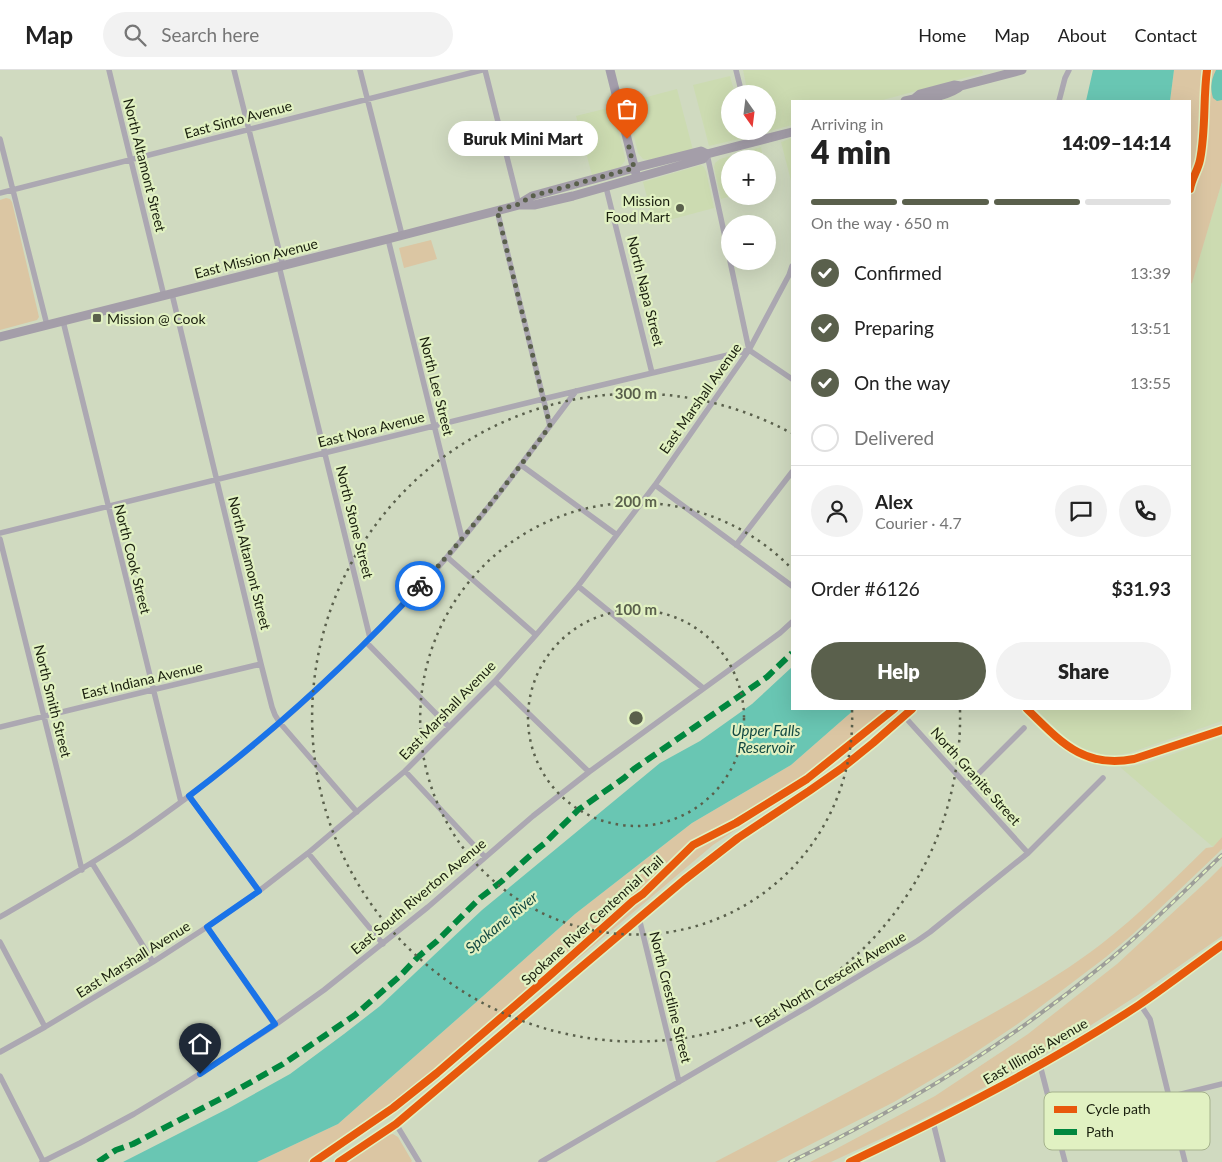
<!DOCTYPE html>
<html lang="en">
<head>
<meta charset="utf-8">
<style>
	body { margin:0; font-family:Lato,sans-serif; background:#f2f2f2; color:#222; height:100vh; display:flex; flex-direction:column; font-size:19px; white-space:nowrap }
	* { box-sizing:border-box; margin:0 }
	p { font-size:16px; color:#767676 }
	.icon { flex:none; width:28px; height:28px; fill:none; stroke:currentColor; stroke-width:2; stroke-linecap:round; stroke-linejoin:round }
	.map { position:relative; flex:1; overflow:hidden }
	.sheet { position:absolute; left:791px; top:30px; width:400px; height:610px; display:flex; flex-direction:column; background:#fff; border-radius:0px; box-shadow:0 5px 20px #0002 }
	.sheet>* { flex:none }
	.needle { width:32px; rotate:166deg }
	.controls { position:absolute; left:721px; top:15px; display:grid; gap:10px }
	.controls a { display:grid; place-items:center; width:55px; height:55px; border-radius:50%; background:#fff; box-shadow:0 5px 20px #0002; font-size:25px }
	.pin { position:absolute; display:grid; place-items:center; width:42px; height:42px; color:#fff; margin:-51px -21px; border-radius:50% 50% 50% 0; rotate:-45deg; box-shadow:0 0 5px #0007 }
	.pin .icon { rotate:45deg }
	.courier { position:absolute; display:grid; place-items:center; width:50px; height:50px; margin:-25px; border:4px solid #1a73e8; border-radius:50%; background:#fff; color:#222; box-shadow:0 1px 6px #0007 }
	.bubble { position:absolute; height:35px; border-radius:18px; background:#fff; box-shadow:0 5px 20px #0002; font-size:16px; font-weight:800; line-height:35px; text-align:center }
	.overview em { font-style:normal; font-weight:800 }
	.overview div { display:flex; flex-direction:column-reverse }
	.overview { display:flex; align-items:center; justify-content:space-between; height:85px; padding:0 20px }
	h1 { font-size:32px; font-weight:800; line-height:38px }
	.bar { display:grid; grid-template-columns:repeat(4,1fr); gap:8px 5px; align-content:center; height:60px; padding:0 20px }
	.bar i { height:6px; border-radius:4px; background:#e0e0e0 }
	.bar .selected { background:#5a604c }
	.bar p { grid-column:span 4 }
	.line { display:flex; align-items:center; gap:12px; padding:0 20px; border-top:1px solid #e0e0e0 }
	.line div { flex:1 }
	.round { display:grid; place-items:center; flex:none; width:52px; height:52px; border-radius:26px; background:#f2f2f2 }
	ol { padding:0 20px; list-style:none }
	li { display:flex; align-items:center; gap:15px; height:55px }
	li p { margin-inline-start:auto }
	li .icon { padding:5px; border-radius:50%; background:#5a604c; color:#fff; stroke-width:4 }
	li:last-child { color:#767676 }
	li i { width:28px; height:28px; border:2px solid #e0e0e0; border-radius:50% }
	.cta { display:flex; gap:10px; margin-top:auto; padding:10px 20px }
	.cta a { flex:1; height:58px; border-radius:30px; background:#5a604c; color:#fff; font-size:20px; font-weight:800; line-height:58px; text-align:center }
	.cta a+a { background:#f2f2f2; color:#222 }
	header { display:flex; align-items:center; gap:30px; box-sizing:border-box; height:70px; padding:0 25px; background:#fff; border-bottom:1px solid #e0e0e0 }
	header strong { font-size:24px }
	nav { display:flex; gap:28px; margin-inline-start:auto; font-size:18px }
	.search { width:350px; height:45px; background:#f2f2f2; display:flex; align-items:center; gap:12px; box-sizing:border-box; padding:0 18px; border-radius:28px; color:#767676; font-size:19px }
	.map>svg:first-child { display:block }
</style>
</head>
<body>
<header>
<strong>Map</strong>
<div class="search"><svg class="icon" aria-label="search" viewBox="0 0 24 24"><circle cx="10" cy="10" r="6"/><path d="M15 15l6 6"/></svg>Search here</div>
<nav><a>Home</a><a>Map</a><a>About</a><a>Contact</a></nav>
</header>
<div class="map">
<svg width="1222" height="1092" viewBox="0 0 1222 1092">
	<rect width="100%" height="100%" fill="#d0dac0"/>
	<path fill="#ccdbb1" d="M 743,0 L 982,0 L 983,3 L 879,31 L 792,31 L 792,55 L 758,64 L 757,61 L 768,61 L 768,24 L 748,24 Z
		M 730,6 L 735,24 L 730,24 L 730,61 L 744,61 L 744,66 L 743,68 L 709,76 L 693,15 Z
		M 677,19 L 693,80 L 649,90 L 643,89 L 638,83 L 626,34 L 628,32 Z
		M 612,37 L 625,87 L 625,91 L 620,97 L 592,105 L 576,46 Z
		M 792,68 L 792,110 L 791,111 L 781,72 Z
		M 761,77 L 763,89 L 730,89 L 730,126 L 732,126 L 721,129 L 714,97 L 715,93 L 720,89 Z
		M 701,95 L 704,97 L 706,101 L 714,138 L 654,154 L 643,112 Z
		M 1222,112 L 1222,651 L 1129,683 L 1116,685 L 1101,684 L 1083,678 L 1066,668 L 1036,639 L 1190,639 L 1190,214 L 1192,212 Z
		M 1222,667 L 1222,767 L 1213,777 L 1120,697 L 1130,697 L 1147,693 Z"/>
	<path fill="#dbc6a3" d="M 1174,0 L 1222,0 L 1222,112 L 1192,213 L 1190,214 L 1190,31 L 1170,31 Z
		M 6,128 L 10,129 L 12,132 L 39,247 L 37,250 L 0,260 L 0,130 Z
		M 431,170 L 437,189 L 404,198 L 399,178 Z
		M 855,639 L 901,639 L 891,648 L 809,711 L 713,775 L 395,1043 L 322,1092 L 257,1092 L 338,1054 L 464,943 L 575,844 L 692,753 L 791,695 Z
		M 1222,767 L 1222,779 L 1218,783 L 1133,864 L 1106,887 L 1019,953 L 958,994 L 894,1032 L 776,1092 L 715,1092 C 790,1053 864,1014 939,973 C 994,943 1050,913 1100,875 C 1138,846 1172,811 1206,778 L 1213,777 Z
		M 1222,796 L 1222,866 L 1138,925 L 1057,977 L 989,1015 L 917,1052 L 831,1092 L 810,1092 L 834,1080 L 935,1026 L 1028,964 L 1117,894 L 1208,810 Z
		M 393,1064 L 398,1067 L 412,1091 L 411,1092 L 349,1092 L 387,1065 Z"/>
	<path fill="#69c6b3" d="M 1093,0 L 1174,0 L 1170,31 L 1086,31 Z
		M 1216,0 L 1222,0 L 1222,30 L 1217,31 L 1213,28 C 1210,17 1211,10 1216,0 Z
		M 792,597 L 792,639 L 855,639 L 791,695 L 692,753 L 575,844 L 464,943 L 338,1054 L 257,1092 L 123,1092 L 229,1038 L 290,1004 L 344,964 L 380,936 L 482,840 L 660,693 L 700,671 L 752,634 Z"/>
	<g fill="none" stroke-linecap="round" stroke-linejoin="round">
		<path stroke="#aca8b2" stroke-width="5.5" d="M 109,0 L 164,226
			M 234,0 L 283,196
			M 360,0 L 402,165
			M 485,0 L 519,135
			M 736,0 L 742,24
			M 1059,31 L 1065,8 L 1069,0
			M 751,61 L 754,72
			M 0,69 L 47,255
			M 707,84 L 730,190
			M 606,117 L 652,303
			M 0,123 L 482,0
			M 497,140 L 550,356
			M 388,169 L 462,468
			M 730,191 L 749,280 L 792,309
			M 279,196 L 370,568
			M 172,224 L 261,594 L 272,637 L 275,645 L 280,653 L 357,742
			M 63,251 L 181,732
			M 521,395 L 617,465
			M 655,415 L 792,516
			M 0,463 L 543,329 L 749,280
			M 0,469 L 82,800
			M 736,475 L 792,402
			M 447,487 L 536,565
			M 578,516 L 703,618
			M 366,572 L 449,657
			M 495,611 L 589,702
			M 904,646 L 1028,783
			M 0,657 L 152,620 L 261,594
			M 405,701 L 485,787
			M 967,715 L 1024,658
			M 189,726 L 259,821
			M 308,783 L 383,874
			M 92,793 L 153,892
			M 0,847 C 44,821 89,796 132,767 C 221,706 304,636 379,559 C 403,535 426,512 447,487 C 493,434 534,377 576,321
			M 639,848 L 679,1012
			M 207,857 L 275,955
			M 0,872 L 45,957
			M 1140,934 L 1150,949 L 1185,1092
			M 0,982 L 45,957 L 153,892 L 207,857 L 259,821 L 308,783 L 405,701 L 495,611 L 536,565 L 578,516 L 655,415 L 749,280 L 789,205 L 792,196
			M 1040,995 L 1065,1092
			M 0,1006 L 43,1091
			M 933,1052 L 943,1092
			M 396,1054 L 419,1092
			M 1056,1055 L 1222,1014
			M 42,1092 L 80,1073 L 134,1044 L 187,1012 L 275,955 L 324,920 L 428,837 L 533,746 L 589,702 L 780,563 L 792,552
			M 541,1092 L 809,936 L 917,871 L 930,862 L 1028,783 L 1103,708"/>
		<path stroke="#aca8b2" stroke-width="7" d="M 1027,639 C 1060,671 1083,699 1134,689 L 1222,660
			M 339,1092 L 396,1054 L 684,810 L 738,768 L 809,721 L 842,698 L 873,673 L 912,639"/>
		<path stroke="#a39dab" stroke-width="9" d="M 610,0 L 636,104
			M 850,1092 C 949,1045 1047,995 1139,935 C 1167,916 1194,895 1222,875"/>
		<path stroke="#a49ea9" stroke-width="9" d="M 914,29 C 926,31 952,24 961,16
			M 905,31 L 914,29 L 920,24 L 954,15 L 961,16 L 1022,0
			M 519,134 L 532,126 L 634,98 L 701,81 L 707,84
			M 0,267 L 388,169 L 519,135 L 534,135 L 573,126 L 703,89 L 707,84 L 792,62"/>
		<defs>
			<path id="rail" d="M 790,1092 C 901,1039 1007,974 1103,895 C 1145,861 1183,822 1222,785"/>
		</defs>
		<use href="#rail" stroke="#9d9e99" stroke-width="4"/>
		<use href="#rail" stroke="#e1f1c2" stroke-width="2" stroke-dasharray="5.5" stroke-linecap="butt"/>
		<path stroke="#00873e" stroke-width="6" stroke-dasharray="12 6" stroke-linecap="butt" d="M 98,1092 L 116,1080 L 133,1074 L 228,1025 L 283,994 L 355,945 L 400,906 L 418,887 L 437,871 L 480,828 L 502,811 L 535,781 L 545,773 L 578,740 L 624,708 L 634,699 L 767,607 L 792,583"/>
		<defs>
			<path id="cycleway" d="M 1190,119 C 1192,108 1198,100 1200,90 C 1206,60 1203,29 1207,0
				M 1027,639 C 1060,671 1083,699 1134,689 L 1222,660
				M 314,1092 L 393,1038 L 437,1003 L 547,908 L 633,831 L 643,824 L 693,775 L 736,753 L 807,709 L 894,639
				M 339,1092 L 396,1054 L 684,810 L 738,768 L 809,721 L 842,698 L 873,673 L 912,639
				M 850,1092 C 949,1045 1047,995 1139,935 C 1167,916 1194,895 1222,875"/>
		</defs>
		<use href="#cycleway" stroke="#e1f1c2" stroke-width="11"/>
		<use href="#cycleway" stroke="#e8590c" stroke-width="8"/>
	</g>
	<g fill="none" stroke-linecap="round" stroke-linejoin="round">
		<path stroke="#5a604c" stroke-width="5" stroke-dasharray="0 9" d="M 420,516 C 467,466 509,411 550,356 L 497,140 L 519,134 L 532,126 L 634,98 L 627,69"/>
		<path stroke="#1a73e8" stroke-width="6" d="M 200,1004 L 275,954 L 207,857 L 259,821 L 189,726 C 272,663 349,593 420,516"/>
	</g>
	<g fill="none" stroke="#5a604c" stroke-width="2.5" stroke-dasharray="2.5 5">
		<circle cx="636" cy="648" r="108"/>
		<path d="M852 640A216 216 0 1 1 791 498"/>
		<path d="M960 640A324 324 0 1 1 791 363"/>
	</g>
	<g fill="#5a604c" stroke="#e1f1c2" stroke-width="2">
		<circle cx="680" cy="138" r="5"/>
		<rect x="92" y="243" width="10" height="10" rx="2.5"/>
	</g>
	<g text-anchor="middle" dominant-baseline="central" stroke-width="4.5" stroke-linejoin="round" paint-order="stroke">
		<g font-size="14" fill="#1a1f0e" stroke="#e1f1c2">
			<text transform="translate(238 49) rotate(-15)">East Sinto Avenue</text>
			<text transform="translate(145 95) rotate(76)">North Altamont Street</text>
			<text transform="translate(256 188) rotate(-14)">East Mission Avenue</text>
			<text transform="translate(646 221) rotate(76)">North Napa Street</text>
			<text transform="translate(437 316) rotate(76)">North Lee Street</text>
			<text transform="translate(700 328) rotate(-55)">East Marshall Avenue</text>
			<text transform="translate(371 359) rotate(-14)">East Nora Avenue</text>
			<text transform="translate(355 452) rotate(76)">North Stone Street</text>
			<text transform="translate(133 489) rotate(76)">North Cook Street</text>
			<text transform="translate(250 493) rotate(76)">North Altamont Street</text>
			<text transform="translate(142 610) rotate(-13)">East Indiana Avenue</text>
			<text transform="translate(53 631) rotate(76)">North Smith Street</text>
			<text transform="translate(447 640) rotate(-46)">East Marshall Avenue</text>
			<text transform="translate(976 706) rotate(48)">North Granite Street</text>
			<text transform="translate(418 826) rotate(-40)">East South Riverton Avenue</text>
			<text transform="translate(592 850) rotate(-42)">Spokane River Centennial Trail</text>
			<text transform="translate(133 889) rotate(-32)">East Marshall Avenue</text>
			<text transform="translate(830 909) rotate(-31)">East North Crescent Avenue</text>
			<text transform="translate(671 927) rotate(76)">North Crestline Street</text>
			<text transform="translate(1035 981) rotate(-30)">East Illinois Avenue</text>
		</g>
		<g font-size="14" fill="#1a1f0e" stroke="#e1f1c2" text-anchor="end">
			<text x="670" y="130">Mission<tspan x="670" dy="16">Food Mart</tspan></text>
			<text x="107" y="248" text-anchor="start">Mission @ Cook</text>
		</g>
		<g font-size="15" font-style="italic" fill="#124942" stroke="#e1f1c2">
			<text x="766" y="660">Upper Falls<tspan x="766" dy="17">Reservoir</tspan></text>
			<text transform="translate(501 852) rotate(-39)">Spokane River</text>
		</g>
	</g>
	<rect x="1044" y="1022" width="166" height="58" rx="8" fill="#e1f1c2" stroke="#a5b28c" stroke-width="1"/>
	<rect x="1054" y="1036" width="23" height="7" fill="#e8590c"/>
	<rect x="1054" y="1059" width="23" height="6" fill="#00873e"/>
	<g font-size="14" fill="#1a1f0e">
		<text x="1086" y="1044">Cycle path</text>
		<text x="1086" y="1067">Path</text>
	</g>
	<circle cx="636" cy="648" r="8" fill="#5a604c" stroke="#e1f1c2" stroke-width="2.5"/>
	<g font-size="15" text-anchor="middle" font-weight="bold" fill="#5a604c" stroke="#e1f1c2" stroke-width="4.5" stroke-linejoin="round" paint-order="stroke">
		<text x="636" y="329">300 m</text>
		<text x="636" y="437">200 m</text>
		<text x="636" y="545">100 m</text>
	</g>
</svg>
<div class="controls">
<a><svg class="needle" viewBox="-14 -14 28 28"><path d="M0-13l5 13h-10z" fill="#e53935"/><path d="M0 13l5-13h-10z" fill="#767676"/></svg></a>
<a>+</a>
<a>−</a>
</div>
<div class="pin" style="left:627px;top:69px;background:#ea580c"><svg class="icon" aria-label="bag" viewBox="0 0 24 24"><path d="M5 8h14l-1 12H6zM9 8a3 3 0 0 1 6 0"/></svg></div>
<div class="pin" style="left:200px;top:1004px;background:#1f2937"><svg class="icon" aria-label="home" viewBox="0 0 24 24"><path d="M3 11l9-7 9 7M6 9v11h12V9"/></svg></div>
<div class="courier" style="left:420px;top:516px"><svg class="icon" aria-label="bike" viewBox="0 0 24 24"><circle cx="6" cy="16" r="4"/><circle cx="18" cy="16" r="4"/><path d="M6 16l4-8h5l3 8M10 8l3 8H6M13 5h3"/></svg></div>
<div class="bubble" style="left:448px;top:51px;width:150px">Buruk Mini Mart</div>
<section class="sheet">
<div class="overview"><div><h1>4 min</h1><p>Arriving in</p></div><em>14:09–14:14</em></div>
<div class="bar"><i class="selected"></i><i class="selected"></i><i class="selected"></i><i></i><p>On the way · 650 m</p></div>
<ol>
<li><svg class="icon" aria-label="check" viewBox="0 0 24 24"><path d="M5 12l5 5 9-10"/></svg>Confirmed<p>13:39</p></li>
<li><svg class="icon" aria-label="check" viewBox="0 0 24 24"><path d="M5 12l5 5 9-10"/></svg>Preparing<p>13:51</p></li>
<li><svg class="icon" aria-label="check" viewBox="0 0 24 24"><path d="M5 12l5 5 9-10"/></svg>On the way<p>13:55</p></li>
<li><i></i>Delivered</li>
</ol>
<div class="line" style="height:90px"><a class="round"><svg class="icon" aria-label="person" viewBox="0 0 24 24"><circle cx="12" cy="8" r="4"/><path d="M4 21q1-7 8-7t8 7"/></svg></a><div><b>Alex</b><p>Courier · 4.7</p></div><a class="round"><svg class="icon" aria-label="chat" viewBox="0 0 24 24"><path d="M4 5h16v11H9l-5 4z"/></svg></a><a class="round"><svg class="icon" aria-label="phone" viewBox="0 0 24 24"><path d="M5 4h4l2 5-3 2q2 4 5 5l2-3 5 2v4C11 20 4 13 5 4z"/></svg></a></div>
<div class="line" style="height:65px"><div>Order #6126</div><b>$31.93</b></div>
<div class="cta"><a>Help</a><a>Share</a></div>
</section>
</div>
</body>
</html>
